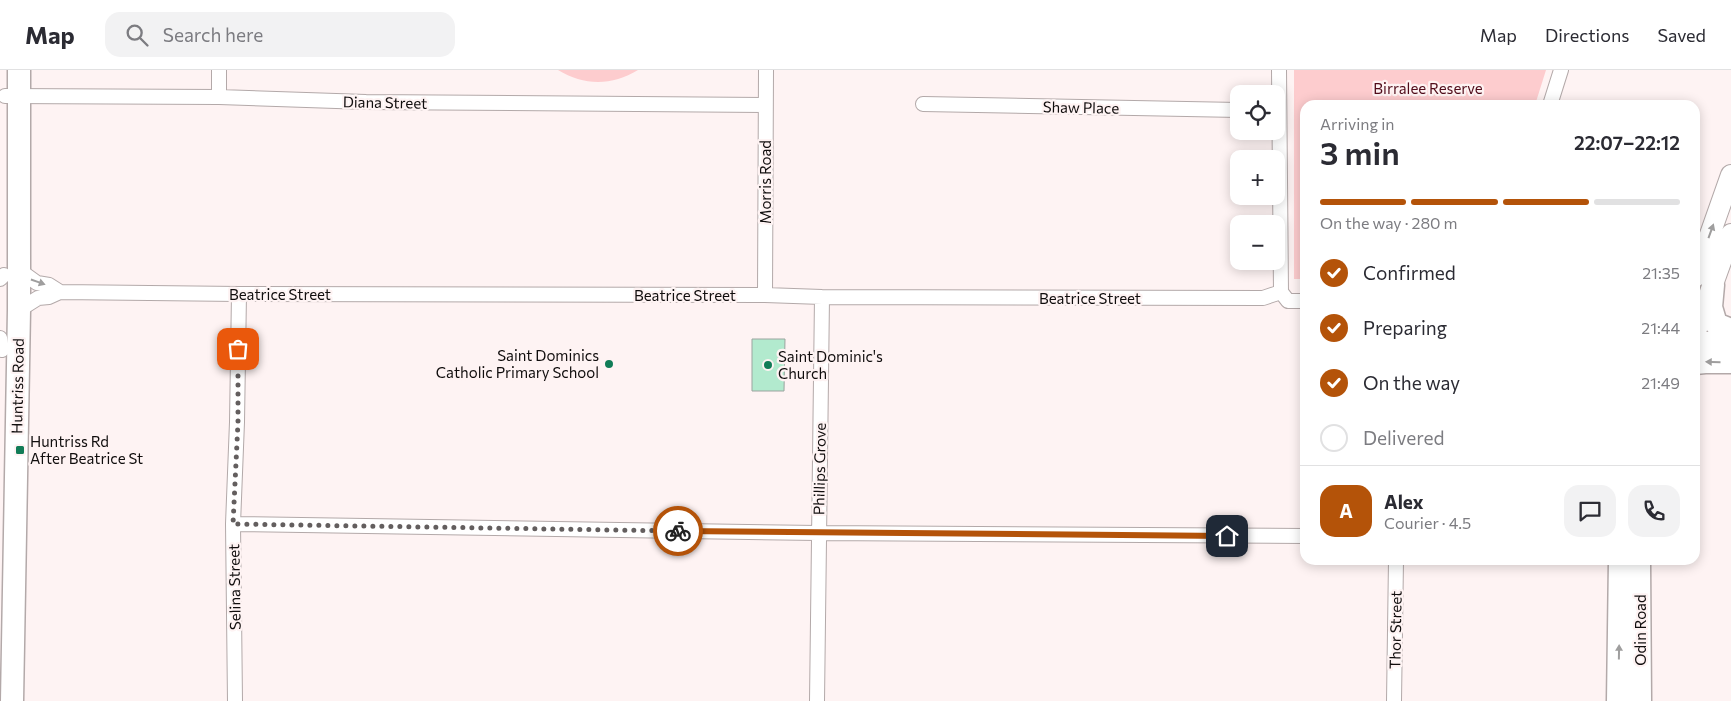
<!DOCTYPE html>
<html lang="en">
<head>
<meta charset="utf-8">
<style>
	body { margin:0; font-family:Commissioner,sans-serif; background:#f2f2f3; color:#2b2b33; height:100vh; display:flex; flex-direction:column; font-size:19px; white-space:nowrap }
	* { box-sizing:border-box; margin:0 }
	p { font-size:16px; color:#7c7c81 }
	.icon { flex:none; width:28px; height:28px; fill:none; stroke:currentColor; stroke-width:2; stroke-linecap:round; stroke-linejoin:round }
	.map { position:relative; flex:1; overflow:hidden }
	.details { position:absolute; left:1300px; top:30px; width:400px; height:465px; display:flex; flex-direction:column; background:#fff; border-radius:15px; box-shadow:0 2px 12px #0003 }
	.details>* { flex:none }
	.tools { position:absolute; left:1230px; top:15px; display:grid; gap:10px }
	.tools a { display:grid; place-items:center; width:55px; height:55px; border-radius:10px; background:#fff; box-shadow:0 2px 12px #0003; font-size:25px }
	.pin { position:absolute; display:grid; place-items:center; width:42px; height:42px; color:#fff; margin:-21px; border-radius:10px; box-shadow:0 2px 8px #0006 }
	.courier { position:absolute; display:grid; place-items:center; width:50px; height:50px; margin:-25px; border:4px solid #b45309; border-radius:50%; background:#fff; color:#222; box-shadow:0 1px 6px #0007 }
	.headline em { font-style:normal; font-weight:600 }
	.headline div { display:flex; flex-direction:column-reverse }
	.headline { display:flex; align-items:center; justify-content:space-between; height:85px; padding:0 20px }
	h1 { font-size:32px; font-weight:600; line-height:38px }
	.bar { display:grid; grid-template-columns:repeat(4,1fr); gap:8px 5px; align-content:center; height:60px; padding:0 20px }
	.bar i { height:6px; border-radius:4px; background:#e1e1e2 }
	.bar .current { background:#b45309 }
	.bar p { grid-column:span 4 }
	.line { display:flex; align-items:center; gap:12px; padding:0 20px; border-top:1px solid #e1e1e2 }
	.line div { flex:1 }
	.round { display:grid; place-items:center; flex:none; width:52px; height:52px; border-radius:15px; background:#f2f2f3 }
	ol { padding:0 20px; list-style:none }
	li { display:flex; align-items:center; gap:15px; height:55px }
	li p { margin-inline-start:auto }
	li .icon { padding:5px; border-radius:50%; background:#b45309; color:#fff; stroke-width:4 }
	li:last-child { color:#7c7c81 }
	li i { width:28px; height:28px; border:2px solid #e1e1e2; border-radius:50% }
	header { display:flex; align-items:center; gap:30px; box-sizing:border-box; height:70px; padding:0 25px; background:#fff; border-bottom:1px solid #e1e1e2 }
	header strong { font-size:24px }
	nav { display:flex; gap:28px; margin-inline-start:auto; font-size:18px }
	.search { width:350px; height:45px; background:#f2f2f3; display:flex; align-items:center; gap:12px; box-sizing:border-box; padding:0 18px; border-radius:15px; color:#7c7c81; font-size:19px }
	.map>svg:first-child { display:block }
</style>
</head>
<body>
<header>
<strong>Map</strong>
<div class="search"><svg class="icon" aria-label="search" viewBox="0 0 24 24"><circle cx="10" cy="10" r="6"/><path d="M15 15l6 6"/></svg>Search here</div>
<nav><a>Map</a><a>Directions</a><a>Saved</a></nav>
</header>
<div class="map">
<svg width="1731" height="631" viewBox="0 0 1731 631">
	<rect width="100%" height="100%" fill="#fef3f3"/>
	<path fill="#fdccce" d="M 558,0 L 638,0 C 612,16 584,16 558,0 Z
		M 1294,0 L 1546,0 L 1535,35 L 1305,35 L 1305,209 L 1294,209 Z"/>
	<path fill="#b2eace" stroke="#9ba49f" d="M 752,269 L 785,269 L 784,321 L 752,321 Z"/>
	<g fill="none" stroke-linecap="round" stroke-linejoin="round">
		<defs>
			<path id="street" d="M 1279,0 L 1281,222
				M 5,26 L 219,27 L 366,32 L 765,35
				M 219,27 L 219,0
				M 923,34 L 1239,40
				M 1550,35 L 1561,0
				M 19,200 L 37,213 L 49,215 L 60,222
				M 0,209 L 4,205
				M 1281,222 L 1288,231 L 1305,231
				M 765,225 L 766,0
				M 19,240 L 38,228 L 49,227 L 60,222 L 239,224 L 765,225 L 822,227 L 1263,228 L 1281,222
				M 0,268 L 2,280
				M 233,454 L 818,463 L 1305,466
				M 235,631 L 233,454 L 237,352 L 239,224
				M 817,631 L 822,227
				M 1394,631 L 1396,490"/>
			<path id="secondary" d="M 1695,207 L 1731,105
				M 1695,264 L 1731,164"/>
			<path id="primary" d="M 1713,215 L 1711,237 L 1716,254 L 1731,260
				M 1695,273 L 1731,273
				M 1695,293 L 1705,292 L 1731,292
				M 1639,490 L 1640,631
				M 12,631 L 19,240 L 19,0
				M 1618,631 L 1620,490"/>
		</defs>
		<use href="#street" stroke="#b3a9a9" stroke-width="16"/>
		<use href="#secondary" stroke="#b3a9a9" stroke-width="22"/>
		<use href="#primary" stroke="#b3a9a9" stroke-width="25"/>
		<use href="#street" stroke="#fff" stroke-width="14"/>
		<use href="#secondary" stroke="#fff" stroke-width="20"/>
		<use href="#primary" stroke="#fff" stroke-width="22"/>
	</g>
	<defs><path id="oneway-solid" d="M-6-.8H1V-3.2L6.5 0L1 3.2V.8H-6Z" transform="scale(1.25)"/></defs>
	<g fill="#9f9e9e">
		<use href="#oneway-solid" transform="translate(1711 161) rotate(-70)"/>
		<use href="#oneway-solid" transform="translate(38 212) rotate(19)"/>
		<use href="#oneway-solid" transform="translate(1713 292) rotate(-179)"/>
		<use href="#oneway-solid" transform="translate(1619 582) rotate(-89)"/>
	</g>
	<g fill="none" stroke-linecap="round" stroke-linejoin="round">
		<path stroke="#635e5e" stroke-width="5" stroke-dasharray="0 9" d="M 238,279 L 238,352 L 233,454 L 678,461"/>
		<path stroke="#b45309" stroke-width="6" d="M 678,461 L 1227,466"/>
	</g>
	<g fill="#117c57" stroke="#fef3f3" stroke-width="2">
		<circle cx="609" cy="294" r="5"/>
		<circle cx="768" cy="295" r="5"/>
		<rect x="15" y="375" width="10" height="10" rx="2.5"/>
	</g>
	<g text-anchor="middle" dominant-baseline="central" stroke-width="4.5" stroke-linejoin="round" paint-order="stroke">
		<g font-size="15" fill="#510c1a" stroke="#fef3f3">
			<text x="1428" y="18">Birralee Reserve</text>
		</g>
		<g font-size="15" fill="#100d0d" stroke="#fef3f3">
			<text transform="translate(385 32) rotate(1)">Diana Street</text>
			<text transform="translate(1081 37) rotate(1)">Shaw Place</text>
			<text transform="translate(765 112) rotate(-90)">Morris Road</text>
			<text x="280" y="224">Beatrice Street</text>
			<text x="685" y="225">Beatrice Street</text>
			<text x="1090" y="228">Beatrice Street</text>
			<text transform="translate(17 316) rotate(-89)">Huntriss Road</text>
			<text transform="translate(819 399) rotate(-89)">Phillips Grove</text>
			<text transform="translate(234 517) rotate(-91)">Selina Street</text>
			<text transform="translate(1395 560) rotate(-89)">Thor Street</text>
			<text transform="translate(1640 560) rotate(-90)">Odin Road</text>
		</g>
		<g font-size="15" fill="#100d0d" stroke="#fef3f3" text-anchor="start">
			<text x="599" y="285" text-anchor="end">Saint Dominics<tspan x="599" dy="17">Catholic Primary School</tspan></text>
			<text x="778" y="286">Saint Dominic's<tspan x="778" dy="17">Church</tspan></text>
			<text x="30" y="371">Huntriss Rd<tspan x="30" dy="17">After Beatrice St</tspan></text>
		</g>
	</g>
</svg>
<div class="tools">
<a><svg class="icon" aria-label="locate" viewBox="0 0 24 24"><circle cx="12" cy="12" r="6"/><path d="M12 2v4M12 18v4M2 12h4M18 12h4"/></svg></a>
<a>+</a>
<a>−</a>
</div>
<div class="pin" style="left:238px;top:279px;background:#ea580c"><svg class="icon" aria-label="bag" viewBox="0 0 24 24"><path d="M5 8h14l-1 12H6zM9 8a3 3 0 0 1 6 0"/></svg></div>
<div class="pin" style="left:1227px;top:466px;background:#1f2937"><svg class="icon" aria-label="home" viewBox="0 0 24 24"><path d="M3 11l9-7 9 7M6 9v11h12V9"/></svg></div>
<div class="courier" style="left:678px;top:461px"><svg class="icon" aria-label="bike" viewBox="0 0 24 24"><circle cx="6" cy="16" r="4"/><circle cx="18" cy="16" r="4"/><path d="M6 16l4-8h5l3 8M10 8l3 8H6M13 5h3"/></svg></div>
<section class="details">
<div class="headline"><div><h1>3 min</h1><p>Arriving in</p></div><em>22:07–22:12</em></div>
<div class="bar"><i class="current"></i><i class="current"></i><i class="current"></i><i></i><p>On the way · 280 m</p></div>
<ol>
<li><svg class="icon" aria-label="check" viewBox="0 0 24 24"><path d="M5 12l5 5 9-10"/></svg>Confirmed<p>21:35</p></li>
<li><svg class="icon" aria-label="check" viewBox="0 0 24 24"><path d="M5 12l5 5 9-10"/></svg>Preparing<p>21:44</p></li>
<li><svg class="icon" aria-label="check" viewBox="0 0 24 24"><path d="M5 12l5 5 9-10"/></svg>On the way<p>21:49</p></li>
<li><i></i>Delivered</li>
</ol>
<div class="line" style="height:90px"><b class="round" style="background:#b45309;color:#fff">A</b><div><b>Alex</b><p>Courier · 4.5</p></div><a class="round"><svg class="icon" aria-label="chat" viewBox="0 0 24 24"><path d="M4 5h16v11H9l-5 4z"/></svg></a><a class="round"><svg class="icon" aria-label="phone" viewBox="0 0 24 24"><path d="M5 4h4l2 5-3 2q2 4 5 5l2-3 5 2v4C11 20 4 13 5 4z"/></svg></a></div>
</section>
</div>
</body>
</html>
